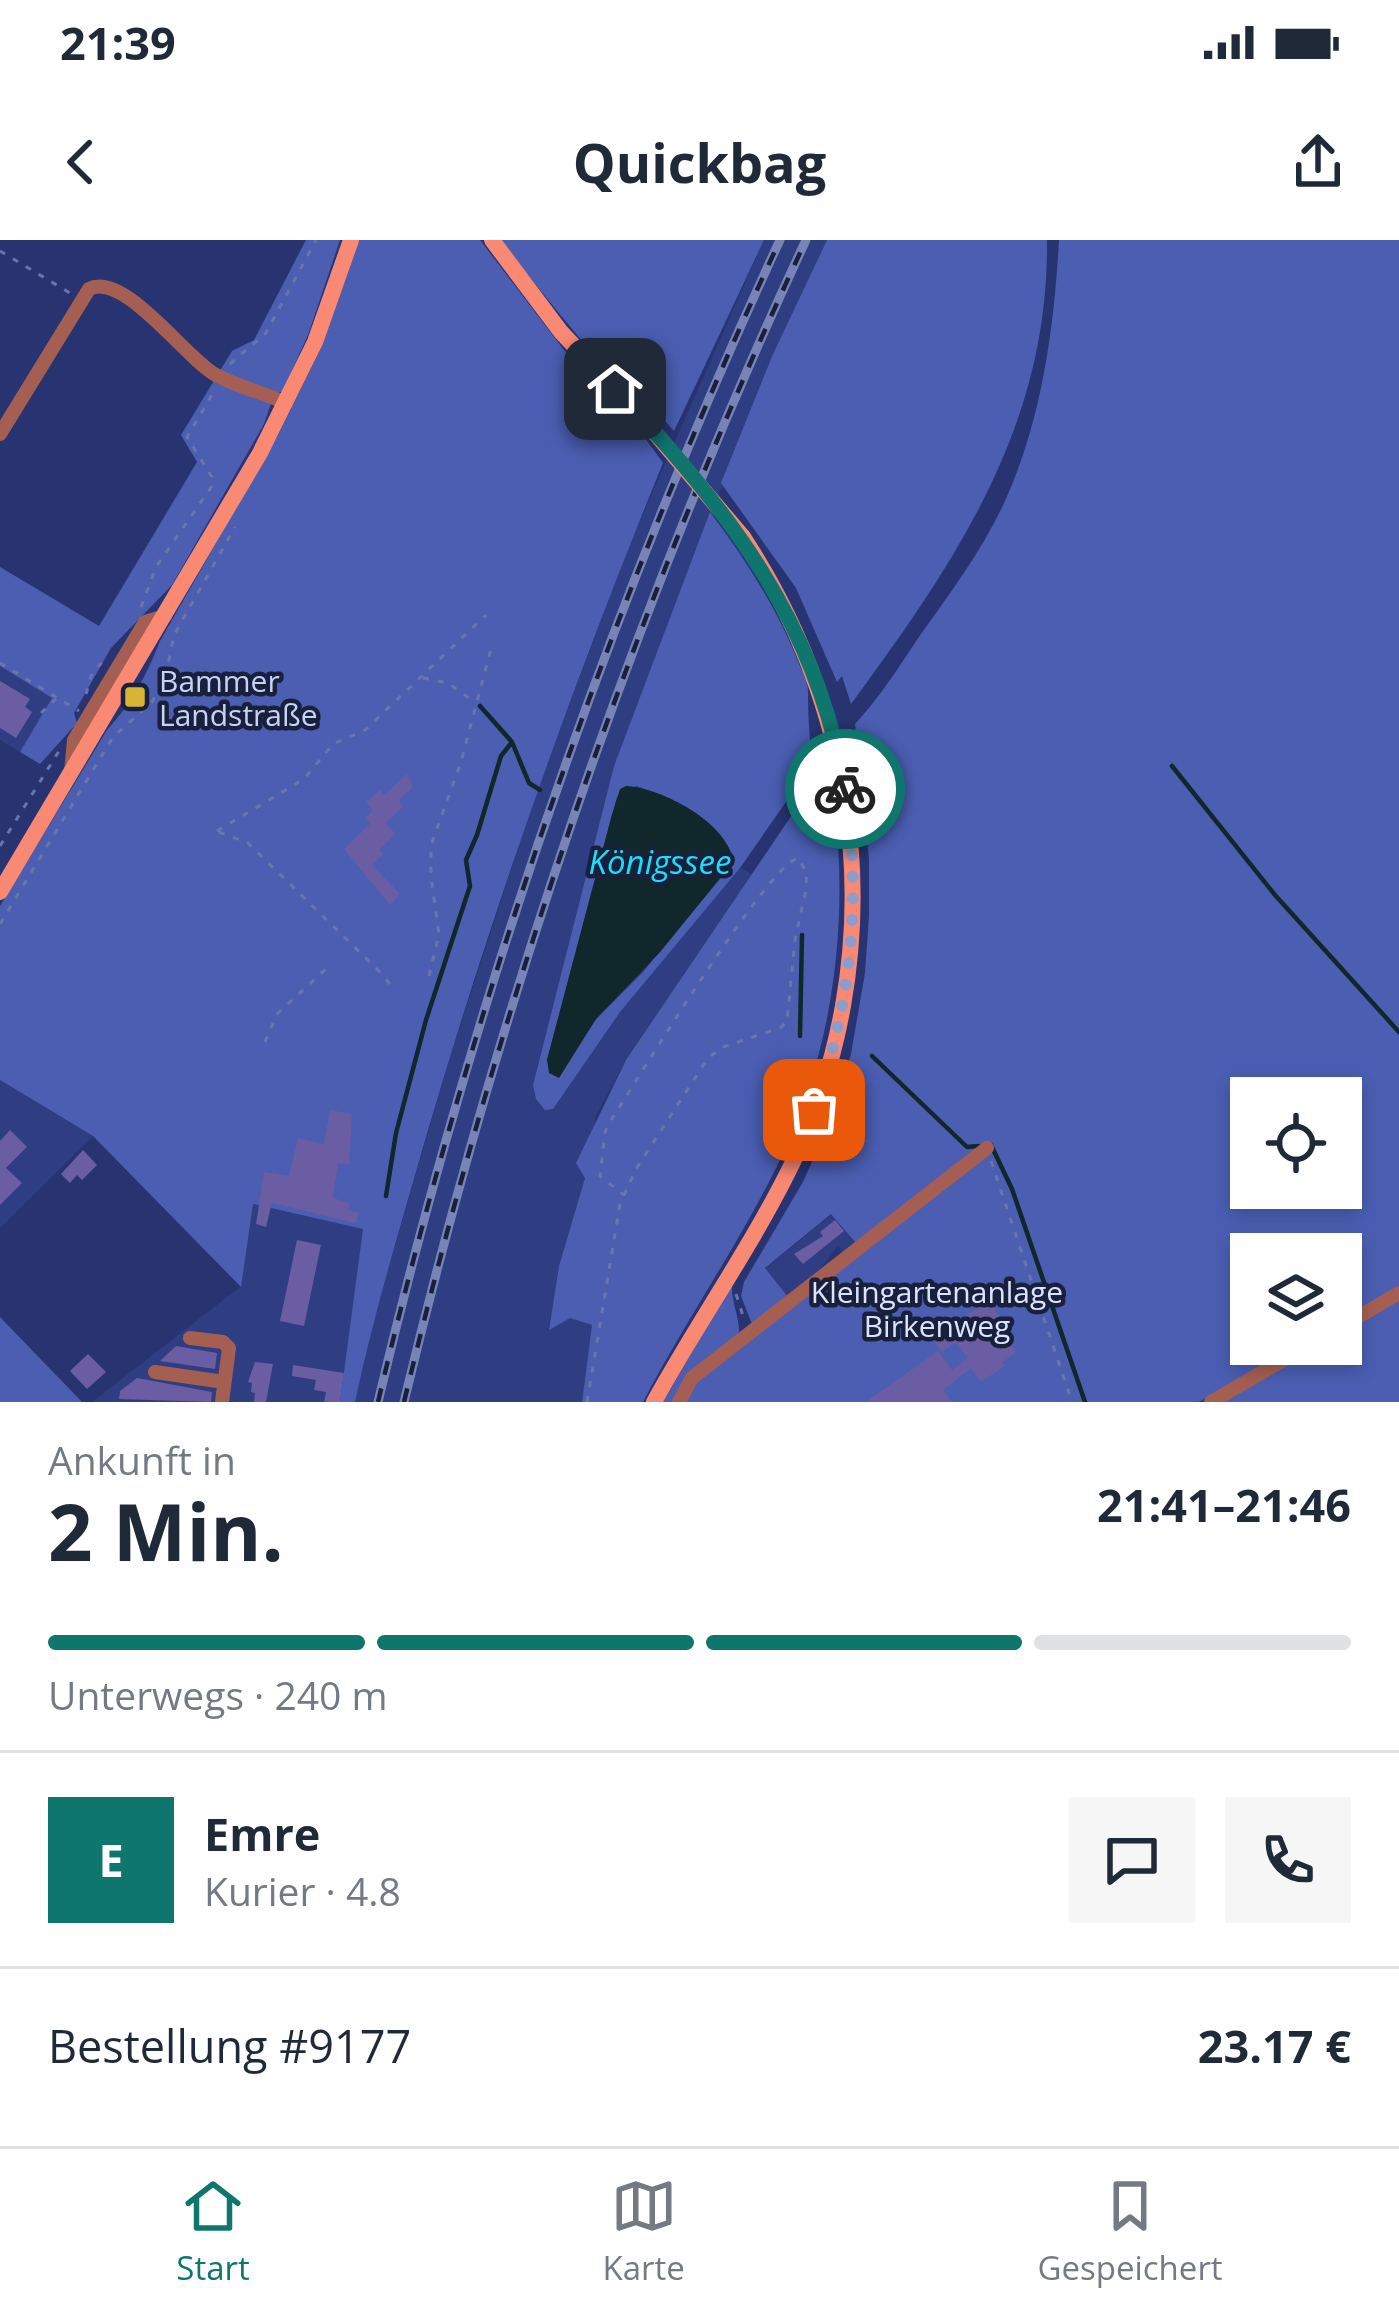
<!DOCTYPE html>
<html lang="de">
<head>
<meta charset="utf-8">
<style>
	body { margin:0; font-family:"Open Sans",sans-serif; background:#f6f6f7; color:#1f2937; height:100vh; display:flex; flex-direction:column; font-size:45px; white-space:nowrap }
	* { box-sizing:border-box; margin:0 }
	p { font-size:39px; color:#747a83 }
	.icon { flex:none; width:66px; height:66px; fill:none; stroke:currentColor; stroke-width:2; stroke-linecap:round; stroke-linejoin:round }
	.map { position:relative; height:1162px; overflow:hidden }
	.sheet { display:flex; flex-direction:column; background:#fff; flex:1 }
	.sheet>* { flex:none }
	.controls { position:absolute; left:1230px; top:837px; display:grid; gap:24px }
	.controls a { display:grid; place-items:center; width:132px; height:132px; border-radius:0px; background:#fff; box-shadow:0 6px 18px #0003; font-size:60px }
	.pin { position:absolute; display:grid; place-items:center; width:102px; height:102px; color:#fff; margin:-51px; border-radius:24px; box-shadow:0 6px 18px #0006 }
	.courier { position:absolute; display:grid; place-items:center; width:120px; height:120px; margin:-60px; border:9px solid #0f766e; border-radius:50%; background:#fff; color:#222; box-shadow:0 3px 15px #0007 }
	.summary em { font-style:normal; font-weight:700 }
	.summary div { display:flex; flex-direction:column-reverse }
	.summary { display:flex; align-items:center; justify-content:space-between; height:204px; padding:0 48px }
	h1 { font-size:78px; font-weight:700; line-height:90px }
	.bar { display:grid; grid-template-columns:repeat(4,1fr); gap:18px 12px; align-content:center; height:144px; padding:0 48px }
	.bar i { height:15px; border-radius:9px; background:#e0e1e3 }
	.bar .on { background:#0f766e }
	.bar p { grid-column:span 4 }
	.line { display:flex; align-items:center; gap:30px; padding:0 48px; border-top:3px solid #e0e1e3 }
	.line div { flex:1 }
	.round { display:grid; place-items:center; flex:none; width:126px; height:126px; border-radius:0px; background:#f6f6f7 }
	.status { display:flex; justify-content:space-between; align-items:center; height:84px; padding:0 60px; background:#fff; direction:ltr }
	.status svg { height:33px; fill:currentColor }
	header { display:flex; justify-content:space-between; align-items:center; height:156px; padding:0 48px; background:#fff; font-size:54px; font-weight:700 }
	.tab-bar { display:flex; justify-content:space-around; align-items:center; height:168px; border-top:3px solid #e0e1e3; background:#fff; font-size:33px; color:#747a83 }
	.tab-bar a { display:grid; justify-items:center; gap:6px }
	.tab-bar .on { color:#0f766e }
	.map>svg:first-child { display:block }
</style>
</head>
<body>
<div class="status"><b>21:39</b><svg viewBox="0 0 49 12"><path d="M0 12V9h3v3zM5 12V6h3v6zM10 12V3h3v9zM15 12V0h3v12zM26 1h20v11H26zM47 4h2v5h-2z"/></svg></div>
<header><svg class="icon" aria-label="back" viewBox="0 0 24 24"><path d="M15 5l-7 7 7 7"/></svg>Quickbag<svg class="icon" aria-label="share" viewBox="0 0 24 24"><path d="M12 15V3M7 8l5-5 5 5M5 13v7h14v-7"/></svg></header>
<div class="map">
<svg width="1399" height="1162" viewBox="0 0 1399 1162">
	<rect width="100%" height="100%" fill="#283472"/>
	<path fill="#2f3d83" d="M 764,0 L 827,0 L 773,114 L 614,526 L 533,845 L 536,859 L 620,772 L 740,628 L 754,635 L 626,820 L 596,875 L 585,938 L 559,1026 L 549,1088 L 570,1078 L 592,1085 L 582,1162 L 355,1162 L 372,1084 L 451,814 L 536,553 L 628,308 Z
		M 0,426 L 53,458 L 20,512 L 0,500 Z
		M 0,840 L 93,896 L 0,988 Z
		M 252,964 L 364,989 L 340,1162 L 92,1162 L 240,1047 Z
		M 832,974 L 856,1003 L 843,1013 L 838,1006 L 815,1035 L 788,1057 L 765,1029 Z"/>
	<path fill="#4b5eb2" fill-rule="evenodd" d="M 306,0 L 340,0 L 308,95 L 282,152 L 275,152 L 264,184 L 172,345 L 111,408 L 74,473 L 77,483 L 40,524 L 20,512 L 52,458 L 0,426 L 0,327 L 99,386 L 197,222 L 181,195 L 232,111 L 254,100 Z
		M 359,0 L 480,0 L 564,110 L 607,154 L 610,168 L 640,191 L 663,223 C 573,443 493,668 426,897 C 401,985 374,1072 355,1162 L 340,1162 L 363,989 L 253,964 L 241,1047 L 93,896 L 0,840 L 0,666 L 107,490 C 131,464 147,435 160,401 L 279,193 L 320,110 Z
		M 501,0 L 764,0 L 674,191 L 649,163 L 644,168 C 592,115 546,59 501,0 Z
		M 827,0 L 1047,0 C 1049,186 956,321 851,464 L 842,436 L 837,442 L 796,348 L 721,243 L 773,114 Z
		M 1059,0 L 1399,0 L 1399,1046 L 1341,1080 L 1341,1014 L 1251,1014 L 1251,1104 L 1299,1104 L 1199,1162 L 686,1162 L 698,1138 L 856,1003 L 831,974 L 765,1028 L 788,1057 L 752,1084 L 741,1056 L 744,1042 L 803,942 L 830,881 L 851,814 L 865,733 L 869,676 L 869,619 L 855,484 C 881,456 900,425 921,394 C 951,352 983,309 1005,261 C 1042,179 1054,89 1059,0 ZM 1251,858 L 1341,858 L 1341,948 L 1251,948 Z
		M 710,272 C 746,320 777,368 799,424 C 802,432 808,442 808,451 C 808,474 809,498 813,523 L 740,628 L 620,772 L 553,869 L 545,870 L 536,859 L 533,845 L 614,526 ZM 636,546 C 673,559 715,576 732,614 L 729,628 L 642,733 L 596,779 L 576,809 L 547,820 L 617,557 Z
		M 819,535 L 825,538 L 831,562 L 834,559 C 849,684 834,809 778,924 C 738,1006 685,1081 643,1162 L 582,1162 L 592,1085 L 570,1078 L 549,1090 L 559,1026 L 585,938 L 576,923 L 626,820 Z
		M 732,1044 C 731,1063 740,1077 739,1095 L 675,1162 L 663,1162 Z
		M 1399,1059 L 1399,1162 L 1222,1162 L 1322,1104 L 1341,1104 L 1341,1093 Z
		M 0,1077 L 82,1162 L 0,1162 Z"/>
	<path fill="#10272b" d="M 626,546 C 662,548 729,583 733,622 L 661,711 L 596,779 L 559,838 L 549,833 L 547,820 L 611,578 L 620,549 Z"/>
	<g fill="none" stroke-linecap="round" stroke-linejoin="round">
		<path stroke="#10272b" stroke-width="4.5" d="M 480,466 L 512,502 L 529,543 L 540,550
			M 1172,526 L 1275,655 L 1399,792
			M 800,796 L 802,695
			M 872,816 L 967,907 L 979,906
			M 991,905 L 1012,949 L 1085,1162
			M 386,956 L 396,893 L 426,780 L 470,646 L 466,620 L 477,595 L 501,516 L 512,502"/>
	</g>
	<path fill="#6b5da3" d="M 0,441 L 30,459 L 25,467 L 32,472 L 16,498 L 0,488 Z
		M 407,534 L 413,547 L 399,560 L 403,567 L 385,583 L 396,594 L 379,610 L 383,614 L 372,625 L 400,654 L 390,665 L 344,609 L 370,584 L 365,578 L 373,570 L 366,562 L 380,550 L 384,555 Z
		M 330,870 L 352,874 L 349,925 L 338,923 L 333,958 L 350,963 L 348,970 L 359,973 L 356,983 L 272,963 L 266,987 L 256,984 L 264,932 L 289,936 L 298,898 L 324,904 Z
		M 10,890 L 27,907 L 6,928 L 22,943 L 0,965 L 0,901 Z
		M 83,910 L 97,925 L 82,940 L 77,935 L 70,943 L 61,934 Z
		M 835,980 L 844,991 L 803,1024 L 794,1014 L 823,996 L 820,992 Z
		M 297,1000 L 321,1005 L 304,1086 L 280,1081 Z
		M 988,1060 L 1003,1082 L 998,1085 L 1001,1092 L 1016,1112 L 1002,1123 L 1005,1126 L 981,1142 L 971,1128 L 943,1150 L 952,1162 L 866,1162 L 938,1111 L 952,1130 L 968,1118 L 956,1102 L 942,1112 L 935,1103 L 958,1086 L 956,1083 Z
		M 176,1106 L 217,1113 L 215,1129 L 160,1121 Z
		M 88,1114 L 106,1132 L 87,1149 L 70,1131 Z
		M 255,1122 L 273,1124 L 266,1162 L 254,1162 L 255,1153 L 251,1152 L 252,1143 L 248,1142 Z
		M 293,1125 L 344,1133 L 340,1162 L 324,1162 L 326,1152 L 314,1150 L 316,1140 L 292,1136 Z
		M 137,1138 L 212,1152 L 211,1162 L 119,1159 L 120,1151 Z"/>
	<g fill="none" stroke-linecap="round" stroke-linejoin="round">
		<path stroke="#6a76a9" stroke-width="3" stroke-dasharray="6 9" stroke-linecap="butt" d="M 0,11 L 70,53
			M 230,124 L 266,93 L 316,0
			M 141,367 L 156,327 L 212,246 L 212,237 L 187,197 L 216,148
			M 0,423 L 79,471
			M 423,438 L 448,443 L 473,461
			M 86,454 L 92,433 L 107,417
			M 41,473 L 56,459
			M 217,591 L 304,539 L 333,504 L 365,490 L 486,375
			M 219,592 L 248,603 L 383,735 L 394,750
			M 0,606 L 59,511
			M 0,684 L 113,497 L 152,462 L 166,434 L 174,395 L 235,287
			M 429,736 L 439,694 L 431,637 L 431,605 L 461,522 L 492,405
			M 265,802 L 277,774 L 326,729
			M 991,921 L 1072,1162
			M 736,1054 L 744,1079
			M 587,1162 L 620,964 L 636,929 L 708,818 L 723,807 L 780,788 L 787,782 L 795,699 L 805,654 L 807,633 L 798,618 C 768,624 637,841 611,880 L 605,892 L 600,936 L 624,955"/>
		<path stroke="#a55f52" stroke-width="14" d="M 0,194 L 89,49 C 124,31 185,118 216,135 C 238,147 264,153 286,163
			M 71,533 L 74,500 L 145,382 L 165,376
			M 1341,1087 L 1399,1053
			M 190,1098 L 223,1102 L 229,1108 L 222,1162
			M 155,1132 L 224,1142
			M 679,1162 L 692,1138 L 987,908
			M 1211,1162 L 1311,1104"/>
		<path stroke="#fa8974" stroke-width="16" d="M 492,0 L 561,92 L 644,180
			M 0,652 L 260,213 L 315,102 L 351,0
			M 654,1162 C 698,1082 752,1006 792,924 C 890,719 866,484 743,297"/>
		<defs>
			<path id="rail" d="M 378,1162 C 473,761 606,374 780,0
				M 404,1162 C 500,762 632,373 806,0"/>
		</defs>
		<use href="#rail" stroke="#7884b5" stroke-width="9"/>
		<use href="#rail" stroke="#19203c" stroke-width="4.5" stroke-dasharray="14" stroke-linecap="butt"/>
		<path stroke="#fa8974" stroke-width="16" d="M 644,180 L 743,297"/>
	</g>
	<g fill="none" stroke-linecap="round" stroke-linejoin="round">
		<path stroke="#8f9bc8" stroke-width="12" stroke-dasharray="0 21.6" d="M 814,870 C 851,766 862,658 845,549"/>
		<path stroke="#0f766e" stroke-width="15" d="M 615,149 C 728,269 817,382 845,549"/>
	</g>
	<rect fill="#d9b334" stroke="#19203c" stroke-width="4.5" x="123" y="445" width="24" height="24" rx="6"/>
	<g text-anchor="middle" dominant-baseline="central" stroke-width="9" stroke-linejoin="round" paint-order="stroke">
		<g font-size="30" fill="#c6d2f7" stroke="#19203c" text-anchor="start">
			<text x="159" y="440">Bammer<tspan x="159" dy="34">Landstraße</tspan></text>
		</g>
		<g font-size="30" fill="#dbe3fd" stroke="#19203c">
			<text x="937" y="1051">Kleingartenanlage<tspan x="937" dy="34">Birkenweg</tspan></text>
		</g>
		<g font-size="33" font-style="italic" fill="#13e2ff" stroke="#19203c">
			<text x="660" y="621">Königssee</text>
		</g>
	</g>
</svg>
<div class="controls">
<a><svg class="icon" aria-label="locate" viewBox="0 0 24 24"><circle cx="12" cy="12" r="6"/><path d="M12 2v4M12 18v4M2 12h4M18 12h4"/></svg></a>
<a><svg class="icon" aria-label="layers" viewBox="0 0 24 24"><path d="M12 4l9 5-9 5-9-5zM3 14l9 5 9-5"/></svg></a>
</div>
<div class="pin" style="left:814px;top:870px;background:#ea580c"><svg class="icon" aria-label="bag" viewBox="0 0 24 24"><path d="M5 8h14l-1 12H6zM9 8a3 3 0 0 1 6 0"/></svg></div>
<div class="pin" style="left:615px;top:149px;background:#1f2937"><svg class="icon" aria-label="home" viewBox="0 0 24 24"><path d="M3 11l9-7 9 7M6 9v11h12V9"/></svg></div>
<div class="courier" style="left:845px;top:549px"><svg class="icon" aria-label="bike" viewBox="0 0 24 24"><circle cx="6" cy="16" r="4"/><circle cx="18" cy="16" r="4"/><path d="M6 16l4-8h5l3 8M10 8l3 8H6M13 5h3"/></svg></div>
</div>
<section class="sheet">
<div class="summary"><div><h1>2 Min.</h1><p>Ankunft in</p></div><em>21:41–21:46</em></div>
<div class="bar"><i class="on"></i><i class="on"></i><i class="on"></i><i></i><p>Unterwegs · 240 m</p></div>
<div class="line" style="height:216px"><b class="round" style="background:#0f766e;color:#fff">E</b><div><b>Emre</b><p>Kurier · 4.8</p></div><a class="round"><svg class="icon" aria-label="chat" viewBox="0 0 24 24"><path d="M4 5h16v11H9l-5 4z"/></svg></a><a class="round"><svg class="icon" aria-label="phone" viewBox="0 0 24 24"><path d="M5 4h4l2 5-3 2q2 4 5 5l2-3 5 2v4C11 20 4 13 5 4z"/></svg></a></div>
<div class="line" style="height:156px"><div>Bestellung #9177</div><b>23.17 €</b></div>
</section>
<nav class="tab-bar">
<a class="on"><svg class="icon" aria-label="home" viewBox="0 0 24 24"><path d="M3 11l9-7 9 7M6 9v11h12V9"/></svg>Start</a>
<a><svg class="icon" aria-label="map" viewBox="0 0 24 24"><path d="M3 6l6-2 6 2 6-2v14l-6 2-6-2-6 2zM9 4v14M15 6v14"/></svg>Karte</a>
<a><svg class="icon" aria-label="saved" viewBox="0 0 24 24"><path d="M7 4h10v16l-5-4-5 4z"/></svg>Gespeichert</a>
</nav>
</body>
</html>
